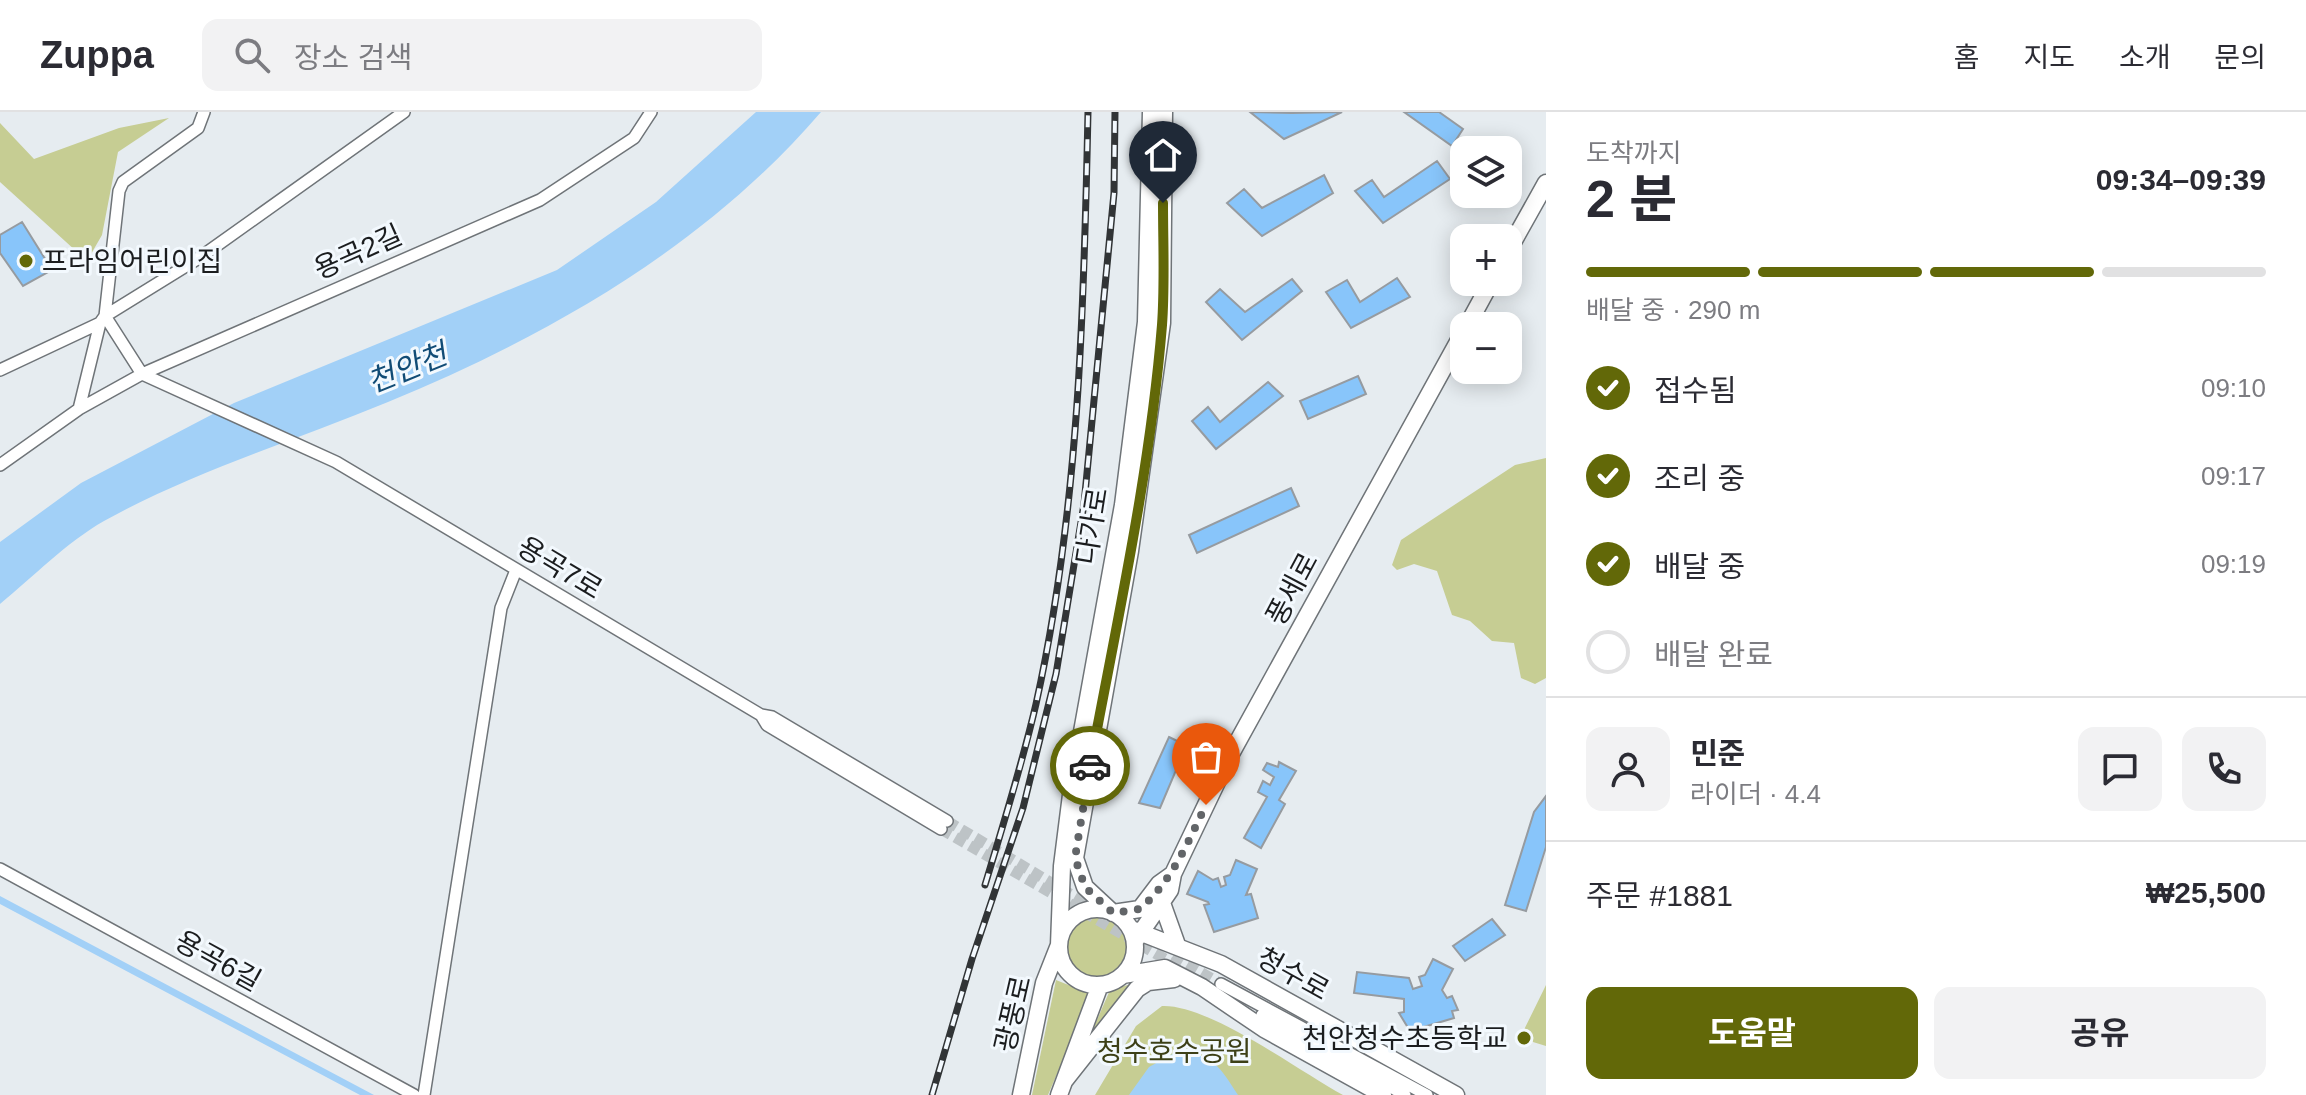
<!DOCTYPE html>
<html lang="ko">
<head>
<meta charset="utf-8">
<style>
	body { margin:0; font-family:Helvetica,"Noto Sans KR",sans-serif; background:#f2f2f3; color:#2b2b33; height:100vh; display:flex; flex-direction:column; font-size:30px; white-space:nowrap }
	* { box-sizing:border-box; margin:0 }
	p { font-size:26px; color:#7c7c81 }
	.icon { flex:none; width:44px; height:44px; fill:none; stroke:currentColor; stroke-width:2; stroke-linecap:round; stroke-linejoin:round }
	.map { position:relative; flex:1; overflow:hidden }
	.details { display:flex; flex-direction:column; background:#fff; width:760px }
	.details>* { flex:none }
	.buttons { position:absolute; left:1450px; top:24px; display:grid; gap:16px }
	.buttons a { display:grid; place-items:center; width:72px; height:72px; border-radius:16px; background:#fff; box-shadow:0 4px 20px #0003; font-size:40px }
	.pin { position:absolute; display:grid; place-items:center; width:68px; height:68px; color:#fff; margin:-82px -34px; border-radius:50% 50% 50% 0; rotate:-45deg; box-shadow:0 0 8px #0007 }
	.pin .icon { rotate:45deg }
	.courier { position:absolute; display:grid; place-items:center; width:80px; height:80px; margin:-40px; border:6px solid #626808; border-radius:50%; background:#fff; color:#222; box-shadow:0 2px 10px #0007 }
	.summary em { font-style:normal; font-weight:700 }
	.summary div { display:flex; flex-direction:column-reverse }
	.summary { display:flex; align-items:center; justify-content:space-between; height:136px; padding:0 40px }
	h1 { font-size:52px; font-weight:700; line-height:60px }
	.bar { display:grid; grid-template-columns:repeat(4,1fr); gap:12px 8px; align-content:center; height:96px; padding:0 40px }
	.bar i { height:10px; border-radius:6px; background:#e1e1e2 }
	.bar .current { background:#626808 }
	.bar p { grid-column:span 4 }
	.line { display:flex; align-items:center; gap:20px; padding:0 40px; border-top:2px solid #e1e1e2 }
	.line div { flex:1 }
	.round { display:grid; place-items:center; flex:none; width:84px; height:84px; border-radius:16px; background:#f2f2f3 }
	ol { padding:0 40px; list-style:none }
	li { display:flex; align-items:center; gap:24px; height:88px }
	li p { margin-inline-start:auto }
	li .icon { padding:8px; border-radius:50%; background:#626808; color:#fff; stroke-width:4 }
	li:last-child { color:#7c7c81 }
	li i { width:44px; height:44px; border:4px solid #e1e1e2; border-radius:50% }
	.cta { display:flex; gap:16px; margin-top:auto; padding:16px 40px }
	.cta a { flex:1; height:92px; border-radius:16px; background:#626808; color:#fff; font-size:32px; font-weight:700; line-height:92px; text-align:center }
	.cta a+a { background:#f2f2f3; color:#2b2b33 }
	header { display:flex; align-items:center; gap:48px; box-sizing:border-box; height:112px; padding:0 40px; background:#fff; border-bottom:2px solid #e1e1e2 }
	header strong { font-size:38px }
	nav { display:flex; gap:44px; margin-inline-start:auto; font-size:28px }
	.search { width:560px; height:72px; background:#f2f2f3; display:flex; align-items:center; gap:20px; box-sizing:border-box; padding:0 28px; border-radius:16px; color:#7c7c81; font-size:30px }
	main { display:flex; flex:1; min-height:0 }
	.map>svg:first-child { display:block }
</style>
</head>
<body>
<header>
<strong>Zuppa</strong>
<div class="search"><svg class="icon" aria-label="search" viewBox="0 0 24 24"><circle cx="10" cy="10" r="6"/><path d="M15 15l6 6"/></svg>장소 검색</div>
<nav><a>홈</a><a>지도</a><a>소개</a><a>문의</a></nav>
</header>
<main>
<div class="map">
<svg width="1546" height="983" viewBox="0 0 1546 983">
	<rect width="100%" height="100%" fill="#e6ecf0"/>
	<path fill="#c6cd93" d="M 169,6 L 118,40 L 102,123 L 87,149 L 0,70 L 0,11 L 34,47 L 119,16 Z
		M 1546,346 L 1546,566 L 1535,572 L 1521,566 L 1514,531 L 1492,529 L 1470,509 L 1452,503 L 1437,459 L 1414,452 L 1397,458 L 1392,453 L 1401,428 L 1515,353 Z
		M1066 834a32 32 0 1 1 64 0a32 32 0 1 1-64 0Z
		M 1056,868 L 1091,882 L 1048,983 L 1032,983 Z
		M 1135,871 L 1087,931 L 1110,878 Z
		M 1546,873 L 1546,934 L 1520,926 Z
		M 1162,894 C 1209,892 1299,959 1343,983 L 1095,983 L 1136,914 Z"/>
	<path fill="#a2d0f7" d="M 756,0 L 821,0 C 706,134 550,223 388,290 C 294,329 194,359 104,409 C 67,430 33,465 0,492 L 0,430 L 81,371 L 234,291 L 557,158 L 656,90 Z
		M 0,784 L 374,983 L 360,983 L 0,792 Z
		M 1178,939 C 1213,942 1220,955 1238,983 L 1129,983 L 1149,955 Z"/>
	<path fill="#88c5fa" stroke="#969ba0" stroke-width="2" d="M 1250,0 L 1292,1 L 1342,0 L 1284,27 Z
		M 1404,0 L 1439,0 L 1463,17 L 1452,34 Z
		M 1437,49 L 1450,67 L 1383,111 L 1355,79 L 1372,68 L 1384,85 Z
		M 1324,63 L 1333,81 L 1262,124 L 1227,91 L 1244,77 L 1262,96 Z
		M 22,110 L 52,158 L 23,174 L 0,141 L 0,123 Z
		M 1397,166 L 1410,185 L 1351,216 L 1326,180 L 1347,168 L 1360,190 Z
		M 1292,167 L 1302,179 L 1242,228 L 1206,190 L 1220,177 L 1245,200 Z
		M 1358,264 L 1366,282 L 1308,307 L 1300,289 Z
		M 1268,270 L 1283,284 L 1216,337 L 1192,309 L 1208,295 L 1220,310 Z
		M 1291,376 L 1299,394 L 1197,441 L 1189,423 Z
		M 1169,625 L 1202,641 L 1194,658 L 1179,651 L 1160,696 L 1139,691 Z
		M 1279,650 L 1296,659 L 1279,688 L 1285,692 L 1261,736 L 1244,726 L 1267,685 L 1258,680 L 1263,669 L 1270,673 L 1274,665 L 1263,658 L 1267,651 L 1278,655 Z
		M 1546,684 L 1546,735 L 1526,799 L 1505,793 L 1534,700 Z
		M 1236,748 L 1257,757 L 1246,783 L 1251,782 L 1258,806 L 1214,820 L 1204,793 L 1209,792 L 1208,790 L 1187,782 L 1198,759 L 1213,768 L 1218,766 L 1221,775 L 1226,773 L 1224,765 L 1230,763 Z
		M 1492,807 L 1505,823 L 1465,849 L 1453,834 Z
		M 1433,847 L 1453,857 L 1442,878 L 1447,886 L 1452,884 L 1458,898 L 1452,899 L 1454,906 L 1410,919 L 1399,901 L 1404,900 L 1404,887 L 1354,881 L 1357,860 L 1409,866 L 1413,877 L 1422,874 L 1419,865 L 1425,863 Z"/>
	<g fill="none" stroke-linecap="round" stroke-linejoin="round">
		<path stroke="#bdc3c6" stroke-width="11" stroke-dasharray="11 5.5" stroke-linecap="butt" d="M 947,709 L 1097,798
			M 941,717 L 1179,855
			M 1173,844 L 1221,872"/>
		<defs>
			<path id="street" d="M 204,0 L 198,16 L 123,70 L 119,79 L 105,204 L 142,262 L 336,350 L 761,603 L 772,605 L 947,709
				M 0,258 L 100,211
				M 79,297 L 100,211 L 105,204 L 202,144 L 404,0
				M 0,353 L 79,297 L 142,262 L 540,88 L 634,26 L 651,0
				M 761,603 L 767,613 L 941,717
				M 0,757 L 414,983
				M 1221,872 L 1427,983
				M 1262,903 L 1405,983
				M 424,983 L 501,496 L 516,458"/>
			<path id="secondary" d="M 1508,139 L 1546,71
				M 1467,214 L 1491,170
				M 1162,791 L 1177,833
				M1059 835a38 38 0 1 1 76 0a38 38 0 1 1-76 0Z
				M 1113,801 L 1085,775 L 1075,746 L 1130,439 L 1162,211 L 1164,0
				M 1113,801 L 1140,797 L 1159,772 L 1173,762
				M 1134,818 L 1221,852 L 1456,983
				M 1135,829 L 1170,778 L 1173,762 L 1227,649 L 1464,219
				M 1123,863 L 1165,856 L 1202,875 L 1264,917 L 1383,983
				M 1065,968 L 1137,877 L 1148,870 L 1174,867
				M 1021,983 L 1044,871 L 1059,833 L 1062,754 L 1072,675 L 1123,393 L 1146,210 L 1151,0
				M 1059,983 L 1100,873"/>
		</defs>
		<use href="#street" stroke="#6f7478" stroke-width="14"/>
		<use href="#secondary" stroke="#6f7478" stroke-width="19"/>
		<use href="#street" stroke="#fff" stroke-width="11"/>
		<use href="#secondary" stroke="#fff" stroke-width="16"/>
		<defs>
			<path id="rail" d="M 985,773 C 1003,713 1022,653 1036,592 C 1079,398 1084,197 1088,0
				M 932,983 L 972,847 L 1023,696 L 1056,562 L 1084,392 L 1114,81 L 1115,0"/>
		</defs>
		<use href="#rail" stroke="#313436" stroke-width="7"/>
		<use href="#rail" stroke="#f3f9fe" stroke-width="4" stroke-dasharray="12" stroke-linecap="butt"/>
	</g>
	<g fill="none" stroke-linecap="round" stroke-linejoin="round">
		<path stroke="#626568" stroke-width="8" stroke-dasharray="0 14.4" d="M 1090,654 L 1075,746 L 1085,775 L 1113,801 L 1140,797 C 1172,769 1187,732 1206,693"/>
		<path stroke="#626808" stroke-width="10" d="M 1090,654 C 1117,509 1150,361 1162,213 C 1165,173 1163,131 1163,91"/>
	</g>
	<g fill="#626808" stroke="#f3f9fe" stroke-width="3">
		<circle cx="26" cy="149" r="8"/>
		<circle cx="1524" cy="926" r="8"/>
	</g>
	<g text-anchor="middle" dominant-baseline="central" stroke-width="6" stroke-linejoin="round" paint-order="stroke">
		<g font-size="28" fill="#1b1d1f" stroke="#f3f9fe">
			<text transform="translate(358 140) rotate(-24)">용곡2길</text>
			<text transform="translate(1092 414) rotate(-81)">다가로</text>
			<text transform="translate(560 456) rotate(31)">용곡7로</text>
			<text transform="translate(1292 477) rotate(-62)">풍세로</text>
			<text transform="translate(218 849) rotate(29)">용곡6길</text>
			<text transform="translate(1293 862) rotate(29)">청수로</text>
			<text transform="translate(1013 902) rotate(-77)">광풍로</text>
		</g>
		<g font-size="28" fill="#1b1d1f" stroke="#f3f9fe" text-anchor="start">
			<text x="42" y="149">프라임어린이집</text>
			<text x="1508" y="926" text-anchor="end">천안청수초등학교</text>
		</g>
		<g font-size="28" fill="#3d4017" stroke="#f3f9fe">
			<text x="1174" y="939">청수호수공원</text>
		</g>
		<g font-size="30" font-style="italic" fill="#114c76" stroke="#f3f9fe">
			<text transform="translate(407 256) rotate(-22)">천안천</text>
		</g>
	</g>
</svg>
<div class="buttons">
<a><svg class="icon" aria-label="layers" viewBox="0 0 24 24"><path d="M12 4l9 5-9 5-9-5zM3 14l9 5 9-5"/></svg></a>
<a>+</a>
<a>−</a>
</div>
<div class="pin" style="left:1206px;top:693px;background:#ea580c"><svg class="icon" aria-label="bag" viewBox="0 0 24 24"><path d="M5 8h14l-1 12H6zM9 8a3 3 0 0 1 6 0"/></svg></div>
<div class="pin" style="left:1163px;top:91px;background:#1f2937"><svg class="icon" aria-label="home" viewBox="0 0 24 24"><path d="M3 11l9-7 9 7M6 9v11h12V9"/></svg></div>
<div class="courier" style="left:1090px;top:654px"><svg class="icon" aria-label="car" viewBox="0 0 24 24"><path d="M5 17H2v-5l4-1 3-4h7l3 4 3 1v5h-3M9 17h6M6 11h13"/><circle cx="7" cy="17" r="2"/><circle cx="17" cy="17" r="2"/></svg></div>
</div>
<section class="details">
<div class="summary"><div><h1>2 분</h1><p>도착까지</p></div><em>09:34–09:39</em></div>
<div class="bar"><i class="current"></i><i class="current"></i><i class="current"></i><i></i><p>배달 중 · 290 m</p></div>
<ol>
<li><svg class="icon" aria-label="check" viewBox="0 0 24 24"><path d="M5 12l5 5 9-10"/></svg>접수됨<p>09:10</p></li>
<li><svg class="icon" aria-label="check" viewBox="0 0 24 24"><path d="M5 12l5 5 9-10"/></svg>조리 중<p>09:17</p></li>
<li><svg class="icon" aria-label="check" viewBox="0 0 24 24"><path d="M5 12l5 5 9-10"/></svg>배달 중<p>09:19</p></li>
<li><i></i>배달 완료</li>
</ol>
<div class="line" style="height:144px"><a class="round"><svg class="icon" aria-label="person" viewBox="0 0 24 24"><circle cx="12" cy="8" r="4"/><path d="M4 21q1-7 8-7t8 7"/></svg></a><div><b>민준</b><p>라이더 · 4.4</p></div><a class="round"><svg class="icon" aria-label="chat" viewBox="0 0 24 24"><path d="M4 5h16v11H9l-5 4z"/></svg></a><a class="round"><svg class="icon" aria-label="phone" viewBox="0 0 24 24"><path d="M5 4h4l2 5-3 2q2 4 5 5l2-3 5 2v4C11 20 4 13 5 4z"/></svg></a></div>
<div class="line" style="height:104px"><div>주문 #1881</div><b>₩25,500</b></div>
<div class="cta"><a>도움말</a><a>공유</a></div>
</section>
</main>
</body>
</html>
